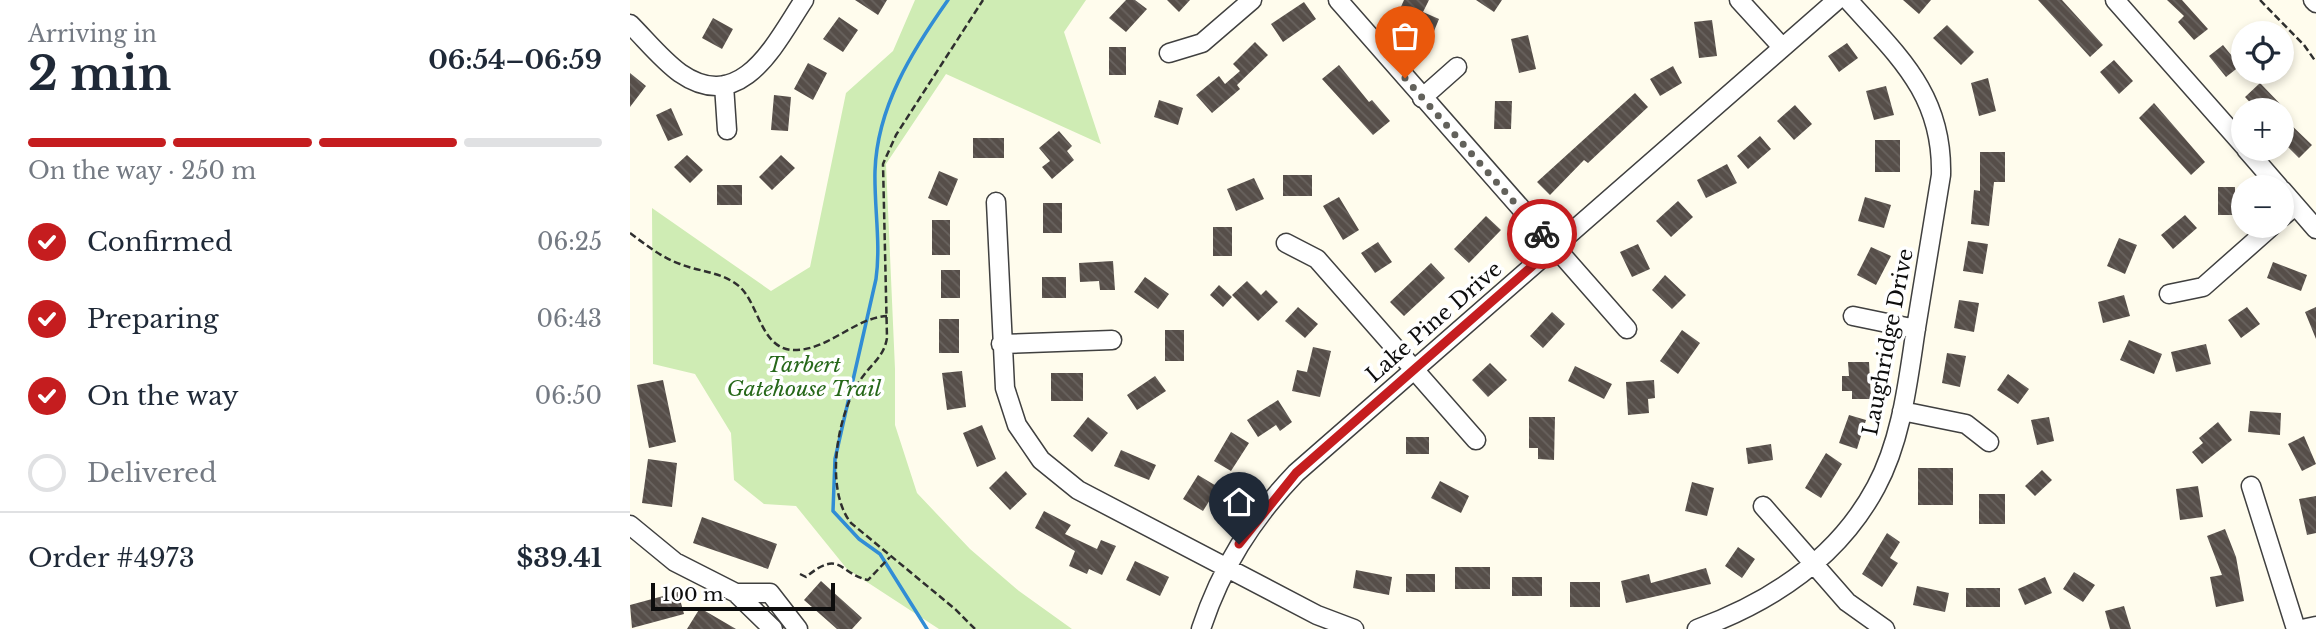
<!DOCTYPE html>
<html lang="en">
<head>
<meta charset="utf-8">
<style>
	body { margin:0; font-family:"Libre Baskerville",serif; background:#f6f6f7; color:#1f2937; height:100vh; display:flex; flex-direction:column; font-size:26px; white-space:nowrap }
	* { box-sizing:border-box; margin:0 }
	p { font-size:23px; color:#747a83 }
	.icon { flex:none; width:38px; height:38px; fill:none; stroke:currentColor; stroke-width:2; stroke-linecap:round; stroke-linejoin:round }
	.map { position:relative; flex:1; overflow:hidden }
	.details { display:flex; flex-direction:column; background:#fff; width:630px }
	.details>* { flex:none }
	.controls { position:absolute; left:1601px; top:21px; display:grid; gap:14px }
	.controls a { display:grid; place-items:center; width:63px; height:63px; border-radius:50%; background:#fff; box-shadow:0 4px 10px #0003; font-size:35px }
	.scale { position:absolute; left:21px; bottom:18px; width:184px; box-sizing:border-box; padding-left:7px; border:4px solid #0d0d0d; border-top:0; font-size:19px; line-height:24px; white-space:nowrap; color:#0d0d0d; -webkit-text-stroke:5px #fff; paint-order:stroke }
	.pin { position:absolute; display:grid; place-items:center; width:60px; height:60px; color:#fff; margin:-72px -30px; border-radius:50% 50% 50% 0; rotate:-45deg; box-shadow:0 0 7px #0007 }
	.pin .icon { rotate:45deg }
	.courier { position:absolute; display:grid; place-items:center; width:70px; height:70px; margin:-35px; border:5px solid #c51d1f; border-radius:50%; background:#fff; color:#222; box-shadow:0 2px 9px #0007 }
	.headline em { font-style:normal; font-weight:700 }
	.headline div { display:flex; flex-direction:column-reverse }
	.headline { display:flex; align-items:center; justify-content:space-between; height:119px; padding:0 28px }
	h1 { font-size:46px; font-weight:700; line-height:52px }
	.bar { display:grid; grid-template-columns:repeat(4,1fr); gap:10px 7px; align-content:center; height:84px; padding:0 28px }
	.bar i { height:9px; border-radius:5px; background:#e0e1e3 }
	.bar .active { background:#c51d1f }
	.bar p { grid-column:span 4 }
	.line { display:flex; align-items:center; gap:18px; padding:0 28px; border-top:2px solid #e0e1e3 }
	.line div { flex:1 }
	ol { padding:0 28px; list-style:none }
	li { display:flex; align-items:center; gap:21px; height:77px }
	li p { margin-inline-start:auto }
	li .icon { padding:7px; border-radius:50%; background:#c51d1f; color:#fff; stroke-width:4 }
	li:last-child { color:#747a83 }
	li i { width:38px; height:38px; border:4px solid #e0e1e3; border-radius:50% }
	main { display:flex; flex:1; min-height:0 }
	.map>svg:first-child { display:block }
</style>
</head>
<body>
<main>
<section class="details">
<div class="headline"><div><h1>2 min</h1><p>Arriving in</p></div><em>06:54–06:59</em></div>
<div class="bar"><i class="active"></i><i class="active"></i><i class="active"></i><i></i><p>On the way · 250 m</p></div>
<ol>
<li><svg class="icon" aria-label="check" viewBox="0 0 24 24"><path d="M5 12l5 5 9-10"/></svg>Confirmed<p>06:25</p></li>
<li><svg class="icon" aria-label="check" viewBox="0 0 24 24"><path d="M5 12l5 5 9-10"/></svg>Preparing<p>06:43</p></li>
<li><svg class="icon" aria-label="check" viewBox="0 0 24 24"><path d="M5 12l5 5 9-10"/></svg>On the way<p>06:50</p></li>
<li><i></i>Delivered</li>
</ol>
<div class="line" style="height:91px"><div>Order #4973</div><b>$39.41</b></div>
</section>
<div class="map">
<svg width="1686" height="629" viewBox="0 0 1686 629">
	<defs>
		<pattern id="building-back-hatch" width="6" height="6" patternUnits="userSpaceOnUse" patternTransform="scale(1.75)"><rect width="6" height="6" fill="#564e49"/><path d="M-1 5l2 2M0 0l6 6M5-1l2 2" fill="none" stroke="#69635f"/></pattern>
	</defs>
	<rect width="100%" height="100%" fill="#fffced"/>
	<path fill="#cfecb4" d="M 285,0 L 456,0 L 434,32 L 471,144 L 316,74 L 256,164 L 265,369 L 265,425 L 287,493 L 340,549 L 389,591 L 442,629 L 309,629 L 217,569 L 166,506 L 134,504 L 104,480 L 101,433 L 65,374 L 23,364 L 22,208 L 141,291 L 180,267 L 216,93 L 263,51 Z"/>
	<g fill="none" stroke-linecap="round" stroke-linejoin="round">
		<path stroke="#318dd5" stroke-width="3.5" d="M 297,629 L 250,554 L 229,539 L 203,511 L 205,459 L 246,279 C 251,243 244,207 245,171 C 247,107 282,51 318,0"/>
	</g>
	<path fill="url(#building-back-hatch)" d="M 225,0 L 257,0 L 248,15 Z
		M 496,0 L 505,0 L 517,9 L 496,32 L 479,18 Z
		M 537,0 L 560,0 L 549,12 Z
		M 774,0 L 799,0 L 793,12 L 809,19 L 802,36 L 765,20 Z
		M 846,0 L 872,0 L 864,12 Z
		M 1273,0 L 1301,0 L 1289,14 Z
		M 1408,0 L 1432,0 L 1473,45 L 1460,57 Z
		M 1537,0 L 1552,0 L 1578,29 L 1564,40 L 1548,22 L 1554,16 Z
		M 674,2 L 686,19 L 653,42 L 641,24 Z
		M 209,17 L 228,30 L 213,52 L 193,39 Z
		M 83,18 L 103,29 L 92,49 L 72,38 Z
		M 1082,20 L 1087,56 L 1069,58 L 1064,22 Z
		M 1317,25 L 1344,52 L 1331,65 L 1303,38 Z
		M 898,35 L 906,69 L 889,73 L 881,39 Z
		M 625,42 L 638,55 L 607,85 L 610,89 L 582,113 L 566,95 L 589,76 L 595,84 L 610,71 L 603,64 Z
		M 1217,43 L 1228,58 L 1209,72 L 1198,56 Z
		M 1593,45 L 1610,66 L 1596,77 L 1579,56 Z
		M 479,47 L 496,47 L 496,75 L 479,75 Z
		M 1484,60 L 1503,81 L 1489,94 L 1470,72 Z
		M 178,63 L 197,73 L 183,100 L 164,89 Z
		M 709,65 L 739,102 L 742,100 L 760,121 L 743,135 L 692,79 Z
		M 1043,66 L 1052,83 L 1030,96 L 1020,79 Z
		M 0,73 L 16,86 L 0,107 Z
		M 1358,78 L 1366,111 L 1349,116 L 1341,83 Z
		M 1630,83 L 1656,110 L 1627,110 L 1615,97 Z
		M 1256,86 L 1264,115 L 1244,120 L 1236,91 Z
		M 1005,93 L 1018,107 L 958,163 L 954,160 L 920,195 L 907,182 Z
		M 144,95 L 161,97 L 158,131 L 141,130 Z
		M 529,100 L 553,108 L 548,125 L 524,117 Z
		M 865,101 L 882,101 L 881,129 L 864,129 Z
		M 1524,103 L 1575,162 L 1561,175 L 1509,118 Z
		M 1165,105 L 1182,124 L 1164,140 L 1147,121 Z
		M 41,108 L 53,135 L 38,141 L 26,115 Z
		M 1657,121 L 1682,145 L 1669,158 L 1652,141 L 1652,126 Z
		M 429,131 L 442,146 L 437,151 L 444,160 L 422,179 L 412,167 L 420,161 L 409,148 Z
		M 1130,136 L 1141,149 L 1118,169 L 1107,156 Z
		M 343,138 L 374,138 L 374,158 L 343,158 Z
		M 1245,140 L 1270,140 L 1270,172 L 1245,172 Z
		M 1350,152 L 1375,152 L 1375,182 L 1364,182 L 1359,226 L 1341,224 L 1344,190 L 1350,191 Z
		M 57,155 L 73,170 L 60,183 L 44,167 Z
		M 151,155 L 165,168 L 142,190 L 129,177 Z
		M 1097,164 L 1107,183 L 1076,198 L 1067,180 Z
		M 309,171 L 328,179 L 317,206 L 298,198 Z
		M 653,175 L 682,175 L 682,196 L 653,196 Z
		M 624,178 L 634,199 L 606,211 L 597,189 Z
		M 87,185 L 112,185 L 112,205 L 87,205 Z
		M 1588,187 L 1605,187 L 1605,215 L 1588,215 Z
		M 709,197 L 729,230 L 713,240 L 693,206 Z
		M 1235,197 L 1261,205 L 1254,228 L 1228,221 Z
		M 1048,201 L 1063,217 L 1041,237 L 1026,221 Z
		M 413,203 L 432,203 L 432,233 L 413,233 Z
		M 1555,215 L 1567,228 L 1543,249 L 1531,235 Z
		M 856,216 L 871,230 L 839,263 L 824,249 Z
		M 302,220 L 320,220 L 320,255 L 302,255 Z
		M 583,227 L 602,227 L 602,256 L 583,256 Z
		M 1489,238 L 1507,245 L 1495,274 L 1477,266 Z
		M 1338,241 L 1358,244 L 1353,274 L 1333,271 Z
		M 748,242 L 762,262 L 745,273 L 731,253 Z
		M 1008,244 L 1020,269 L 1002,277 L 990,252 Z
		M 1241,247 L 1261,256 L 1246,285 L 1227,275 Z
		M 483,261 L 485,290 L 470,290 L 469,281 L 450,282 L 449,263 Z
		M 1643,262 L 1677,275 L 1671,291 L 1637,278 Z
		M 801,263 L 815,278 L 774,316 L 760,302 Z
		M 311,270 L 330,270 L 330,298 L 311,298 Z
		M 1035,275 L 1056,295 L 1042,309 L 1022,290 Z
		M 412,277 L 436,277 L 436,298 L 412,298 Z
		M 515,277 L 539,294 L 528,309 L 504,292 Z
		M 617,281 L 631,295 L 636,290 L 648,302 L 628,321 L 602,295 Z
		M 589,285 L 602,297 L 593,307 L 580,295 Z
		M 1494,295 L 1500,316 L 1473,323 L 1468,302 Z
		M 1329,300 L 1349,303 L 1344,332 L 1324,328 Z
		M 668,307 L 688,324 L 675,338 L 655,321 Z
		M 1617,307 L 1630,324 L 1611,338 L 1598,320 Z
		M 1686,307 L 1686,339 L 1675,312 Z
		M 922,312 L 935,324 L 913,348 L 900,336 Z
		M 309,319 L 329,319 L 329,353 L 309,353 Z
		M 535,330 L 554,330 L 554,361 L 535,361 Z
		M 1052,330 L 1070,343 L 1048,374 L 1030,361 Z
		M 1499,340 L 1532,354 L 1524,374 L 1490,360 Z
		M 1576,344 L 1581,364 L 1546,372 L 1541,352 Z
		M 683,347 L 701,351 L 690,397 L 662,391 L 667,370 L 677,372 Z
		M 1317,353 L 1336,356 L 1330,387 L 1312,383 Z
		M 1218,362 L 1239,362 L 1241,399 L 1222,399 L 1222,391 L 1212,391 L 1212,376 L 1219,376 Z
		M 860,363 L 877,380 L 858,397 L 842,380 Z
		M 945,366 L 982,384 L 974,399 L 938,381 Z
		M 332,371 L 336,407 L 317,410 L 312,373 Z
		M 421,373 L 453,373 L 453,401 L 421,401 Z
		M 1378,374 L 1399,389 L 1388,404 L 1367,390 Z
		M 525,376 L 536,391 L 507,410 L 497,395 Z
		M 33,380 L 46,442 L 19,448 L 7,385 Z
		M 1024,380 L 1025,398 L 1018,399 L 1019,413 L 998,415 L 996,382 Z
		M 648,400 L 662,422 L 650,431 L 646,425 L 628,437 L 617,420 Z
		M 1620,411 L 1651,413 L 1650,435 L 1618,432 Z
		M 1219,415 L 1236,420 L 1227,449 L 1209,443 Z
		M 458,417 L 478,433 L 462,452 L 443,436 Z
		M 899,417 L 925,417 L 924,460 L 908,459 L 908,448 L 899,448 Z
		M 1419,417 L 1424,441 L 1407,445 L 1401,420 Z
		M 1588,422 L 1602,440 L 1572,464 L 1562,452 L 1573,443 L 1569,438 Z
		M 352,425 L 366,459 L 347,467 L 333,433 Z
		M 601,432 L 619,443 L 601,471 L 584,461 Z
		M 1674,436 L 1686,464 L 1672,471 L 1658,444 Z
		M 776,437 L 799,437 L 799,454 L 776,454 Z
		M 1141,444 L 1143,460 L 1118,464 L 1116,448 Z
		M 491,450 L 526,465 L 519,480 L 484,466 Z
		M 1196,453 L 1212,464 L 1191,498 L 1175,488 Z
		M 18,459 L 47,463 L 42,507 L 12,503 Z
		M 1288,468 L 1323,468 L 1323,505 L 1288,505 Z
		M 1412,470 L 1422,480 L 1405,496 L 1395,486 Z
		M 376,471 L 397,494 L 380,510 L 359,488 Z
		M 568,475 L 588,487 L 573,511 L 553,499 Z
		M 810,481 L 839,496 L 831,513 L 801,498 Z
		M 1062,482 L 1084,488 L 1077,516 L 1055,511 Z
		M 1568,486 L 1573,517 L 1550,520 L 1546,489 Z
		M 1349,494 L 1375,494 L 1375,524 L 1349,524 Z
		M 1686,496 L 1686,533 L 1677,535 L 1669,499 Z
		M 414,511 L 441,525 L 435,534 L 467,549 L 471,540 L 486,546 L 472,575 L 459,569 L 457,574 L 439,566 L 445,551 L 405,528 Z
		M 72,517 L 147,544 L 138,569 L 63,543 Z
		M 1595,529 L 1606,557 L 1614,601 L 1586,607 L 1580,577 L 1592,575 L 1577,536 Z
		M 1257,533 L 1270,542 L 1260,558 L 1268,563 L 1252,587 L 1232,574 Z
		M 1108,547 L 1125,559 L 1112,578 L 1095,566 Z
		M 505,561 L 539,577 L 530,596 L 496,580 Z
		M 825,567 L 860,567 L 860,589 L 825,589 Z
		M 1076,568 L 1081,584 L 996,603 L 991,581 L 1019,574 L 1021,583 Z
		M 726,570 L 762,577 L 759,595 L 723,588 Z
		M 1444,572 L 1465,585 L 1453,602 L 1433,589 Z
		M 776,574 L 805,574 L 805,592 L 776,592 Z
		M 882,577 L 912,577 L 912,596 L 882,596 Z
		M 1415,577 L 1422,593 L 1395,605 L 1388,589 Z
		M 191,581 L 232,618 L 222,629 L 207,629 L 174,600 Z
		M 940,582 L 970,582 L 970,607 L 940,607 Z
		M 1287,586 L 1319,593 L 1315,612 L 1283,605 Z
		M 1336,588 L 1370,588 L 1370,607 L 1336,607 Z
		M 48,592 L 54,614 L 2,628 L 0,605 Z
		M 1494,606 L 1501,629 L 1480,629 L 1475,611 Z
		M 70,608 L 106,629 L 57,629 Z"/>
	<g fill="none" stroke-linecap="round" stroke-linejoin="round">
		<defs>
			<path id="minor" d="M 708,0 L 997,329
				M 1109,0 L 1152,47
				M 1485,0 L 1614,146
				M 1683,0 L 1686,3
				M 0,24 C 16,40 32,60 50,73 C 112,116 146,42 174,0
				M 539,53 L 572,43 L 622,0
				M 94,85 L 97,130
				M 792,98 L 827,67
				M 1616,149 L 1649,187
				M 1652,190 L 1686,229
				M 366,202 L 375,388 L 387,425 L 411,460 L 448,490 L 687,615 L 724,629
				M 1652,217 L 1665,206
				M 656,243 L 687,259 L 846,440
				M 1539,294 L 1573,287 L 1642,226
				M 1223,316 L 1286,329
				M 371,344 L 482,340
				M 1272,411 L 1336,424 L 1359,442
				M 1621,486 L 1666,629
				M 1133,506 L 1217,602 L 1255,629
				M 0,525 L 45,562 L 106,593 L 143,629
				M 106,593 L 140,593 L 168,629
				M 571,629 C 591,568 622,519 666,473 L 1207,0
				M 1067,629 C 1141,602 1208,558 1246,487 C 1272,439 1278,380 1286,328 C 1294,277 1303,226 1311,175 C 1313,94 1268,56 1218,0
				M 1672,629 L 1686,626"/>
		</defs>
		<use href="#minor" stroke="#404040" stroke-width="21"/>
		<path stroke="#2f2f2f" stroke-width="2.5" stroke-dasharray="7 3.5" stroke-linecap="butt" d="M 1630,0 L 1674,45 L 1686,62
			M 0,233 C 16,245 31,257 50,264 C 70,272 93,272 110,287 C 130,306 131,352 167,350 C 199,349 225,318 257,316
			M 170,574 L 176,577 C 211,548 209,574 238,580 L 260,557
			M 345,629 L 325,609 L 221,523 C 194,489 207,413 231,379 C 241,364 254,357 257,338 L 253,164 L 266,135 L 353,0"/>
		<use href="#minor" stroke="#fff" stroke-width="18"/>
	</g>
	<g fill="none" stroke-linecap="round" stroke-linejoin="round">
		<path stroke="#62615b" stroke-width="7" stroke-dasharray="0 12.6" d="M 775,78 L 912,234"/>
		<path stroke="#c51d1f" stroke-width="9" d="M 609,544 L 666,473 L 924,247 L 912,234"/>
	</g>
	<g text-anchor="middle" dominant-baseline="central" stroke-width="7" stroke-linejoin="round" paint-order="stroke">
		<g font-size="21" fill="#0d0d0d" stroke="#fff">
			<text transform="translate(804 322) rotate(-41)">Lake Pine Drive</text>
			<text transform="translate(1258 342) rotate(-79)">Laughridge Drive</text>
		</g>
		<g font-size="21" font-style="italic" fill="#27681a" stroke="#fff">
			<text x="174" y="365">Tarbert<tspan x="174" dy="24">Gatehouse Trail</tspan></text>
		</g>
	</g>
</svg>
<div class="controls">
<a><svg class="icon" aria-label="locate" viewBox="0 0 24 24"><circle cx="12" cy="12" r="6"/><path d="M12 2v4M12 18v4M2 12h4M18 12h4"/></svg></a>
<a>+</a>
<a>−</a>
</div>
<div class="scale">100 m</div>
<div class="pin" style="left:775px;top:78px;background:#ea580c"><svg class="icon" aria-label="bag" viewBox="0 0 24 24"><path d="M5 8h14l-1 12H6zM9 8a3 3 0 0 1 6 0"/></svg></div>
<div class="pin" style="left:609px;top:544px;background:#1f2937"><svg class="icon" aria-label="home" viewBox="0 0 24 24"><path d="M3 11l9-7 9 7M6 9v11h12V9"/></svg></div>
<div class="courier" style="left:912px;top:234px"><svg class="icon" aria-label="bike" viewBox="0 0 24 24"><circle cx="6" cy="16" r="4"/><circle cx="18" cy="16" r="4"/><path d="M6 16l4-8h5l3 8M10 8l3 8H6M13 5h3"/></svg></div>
</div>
</main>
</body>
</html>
